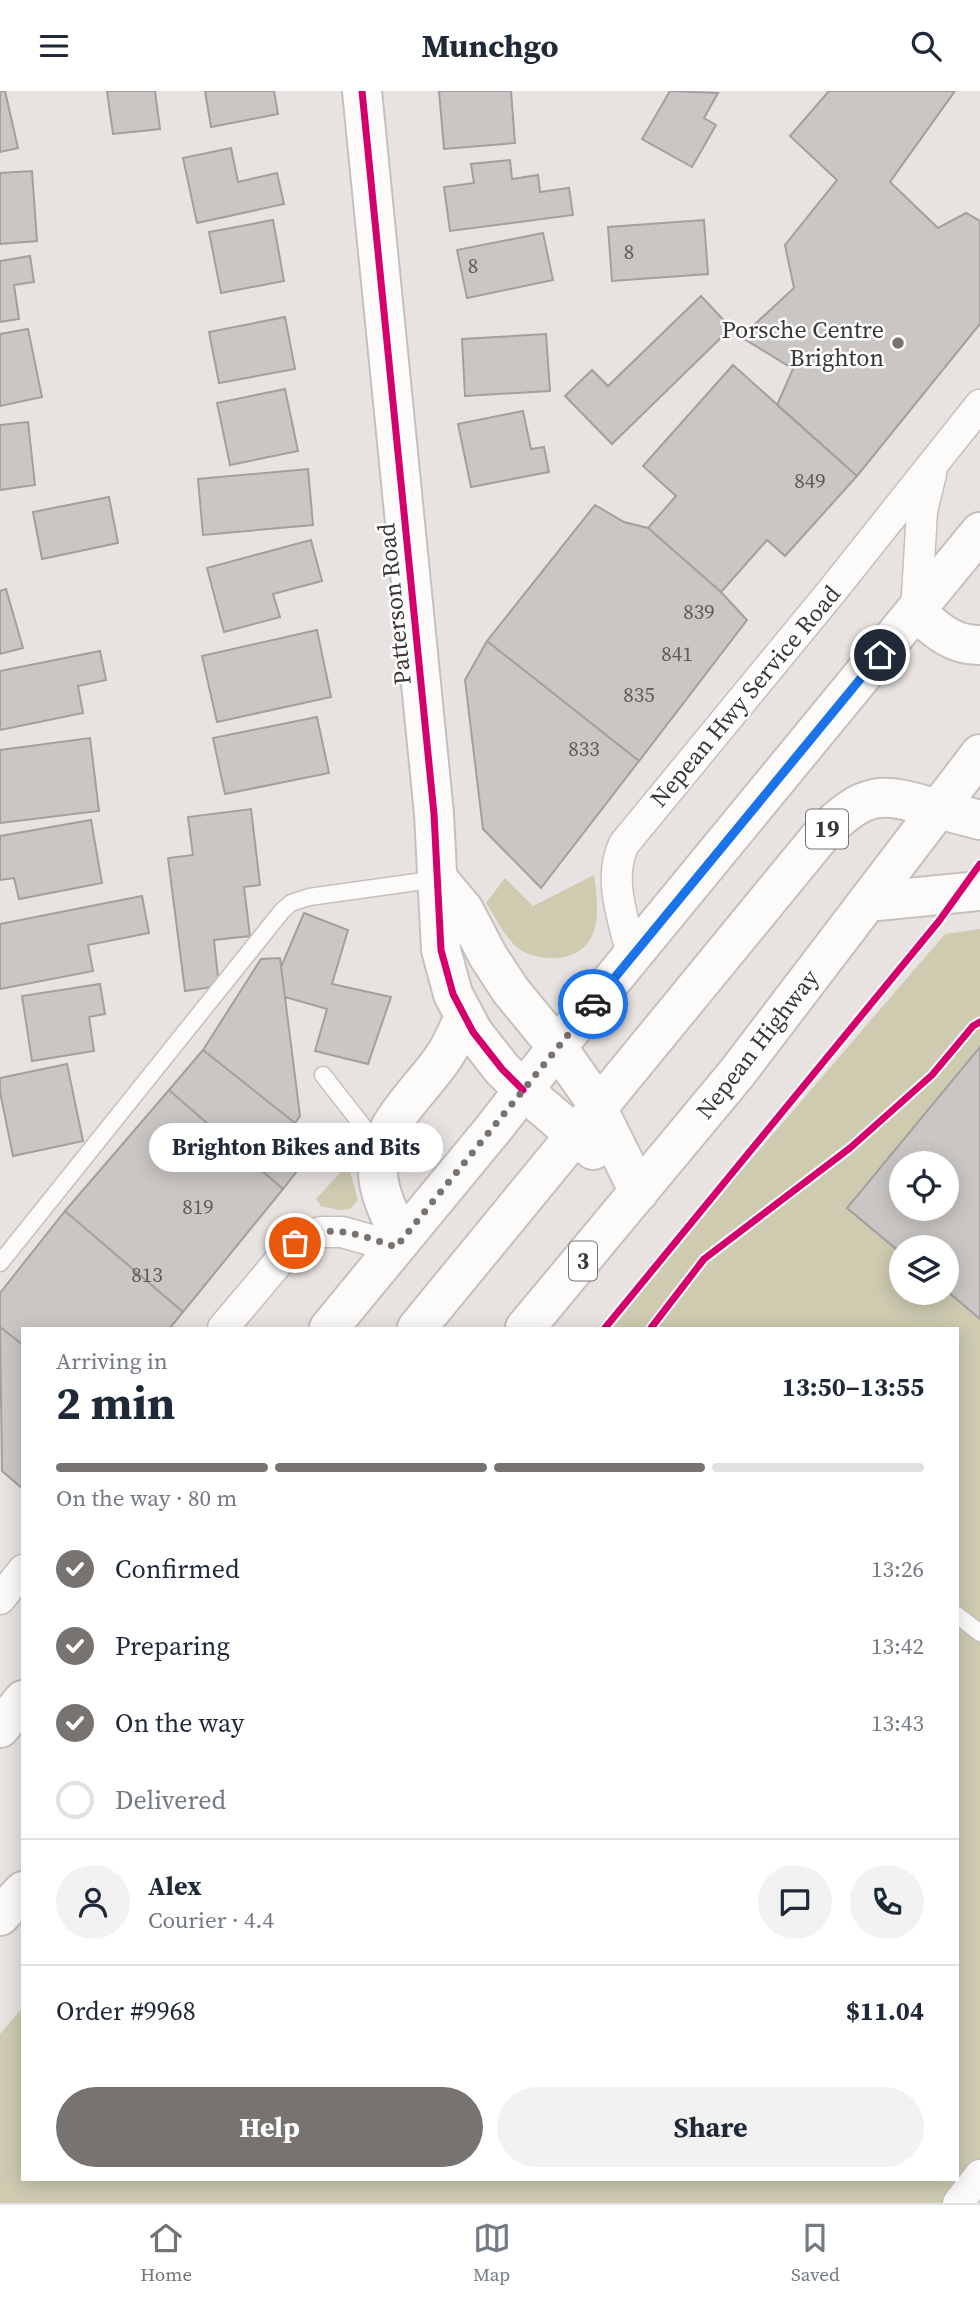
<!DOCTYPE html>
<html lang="en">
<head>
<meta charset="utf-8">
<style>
	body { margin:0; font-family:"Source Serif 4",serif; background:#f2f2f3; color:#1f2937; height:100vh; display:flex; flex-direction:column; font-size:26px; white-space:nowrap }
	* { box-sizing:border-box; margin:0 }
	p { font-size:23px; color:#747a83 }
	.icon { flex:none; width:38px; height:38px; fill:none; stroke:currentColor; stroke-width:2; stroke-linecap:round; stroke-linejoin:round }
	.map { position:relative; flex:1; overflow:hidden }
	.side { position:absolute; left:21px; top:1236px; width:938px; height:854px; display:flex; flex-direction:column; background:#fff; border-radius:0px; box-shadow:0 4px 18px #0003 }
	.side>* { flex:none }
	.controls { position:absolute; left:889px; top:1060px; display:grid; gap:14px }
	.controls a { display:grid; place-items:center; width:70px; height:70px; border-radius:50%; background:#fff; box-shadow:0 4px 18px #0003; font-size:35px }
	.pin { position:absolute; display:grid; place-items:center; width:60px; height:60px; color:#fff; margin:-30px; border:4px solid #fff; border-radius:50%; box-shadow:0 2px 7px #0007 }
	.courier { position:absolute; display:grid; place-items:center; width:70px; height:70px; margin:-35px; border:5px solid #1a73e8; border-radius:50%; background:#fff; color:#222; box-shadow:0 2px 9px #0007 }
	.bubble { position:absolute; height:49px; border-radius:24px; background:#fff; box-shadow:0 4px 18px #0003; font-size:23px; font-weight:700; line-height:49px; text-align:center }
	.headline em { font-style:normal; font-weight:700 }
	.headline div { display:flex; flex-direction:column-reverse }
	.headline { display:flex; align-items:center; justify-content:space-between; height:119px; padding:0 35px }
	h1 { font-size:46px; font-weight:700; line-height:52px }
	.bar { display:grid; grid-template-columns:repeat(4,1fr); gap:10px 7px; align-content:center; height:84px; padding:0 35px }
	.bar i { height:9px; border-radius:5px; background:#e0e1e3 }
	.bar .selected { background:#777371 }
	.bar p { grid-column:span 4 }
	.line { display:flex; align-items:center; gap:18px; padding:0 35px; border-top:2px solid #e0e1e3 }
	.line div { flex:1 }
	.round { display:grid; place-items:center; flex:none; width:74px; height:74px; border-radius:37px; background:#f2f2f3 }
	ol { padding:0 35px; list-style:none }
	li { display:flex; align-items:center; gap:21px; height:77px }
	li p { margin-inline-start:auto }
	li .icon { padding:7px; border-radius:50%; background:#777371; color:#fff; stroke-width:4 }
	li:last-child { color:#747a83 }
	li i { width:38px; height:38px; border:4px solid #e0e1e3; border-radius:50% }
	.action { display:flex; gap:14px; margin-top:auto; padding:14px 35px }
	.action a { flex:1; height:80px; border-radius:42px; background:#777371; color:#fff; font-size:28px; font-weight:700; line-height:80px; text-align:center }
	.action a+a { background:#f2f2f3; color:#1f2937 }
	header { display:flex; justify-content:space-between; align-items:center; height:91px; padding:0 35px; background:#fff; font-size:32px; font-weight:700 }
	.dock { display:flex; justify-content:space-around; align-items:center; height:98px; border-top:2px solid #e0e1e3; background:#fff; font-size:19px; color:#747a83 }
	.dock a { display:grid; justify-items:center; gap:4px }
	.dock .selected { color:#777371 }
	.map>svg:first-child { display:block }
</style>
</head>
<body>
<header><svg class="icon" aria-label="menu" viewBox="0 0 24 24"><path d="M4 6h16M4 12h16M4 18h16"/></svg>Munchgo<svg class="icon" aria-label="search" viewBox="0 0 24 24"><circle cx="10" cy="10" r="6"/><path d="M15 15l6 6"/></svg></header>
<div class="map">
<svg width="980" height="2112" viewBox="0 0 980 2112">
	<rect width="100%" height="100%" fill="#e8e3e1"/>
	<path fill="#cecbb1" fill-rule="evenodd" d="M 594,784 C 599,819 604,860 559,867 C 547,868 533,866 522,860 C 506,850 496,827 486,812 L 505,787 L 533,815 Z
		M 980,838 L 980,2112 L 0,2112 L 0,1943 L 23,1916 L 23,2088 L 957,2088 L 957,1237 L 606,1237 L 945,843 ZM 901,1073 L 947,1073 L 947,1118 L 901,1118 ZM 901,1157 L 947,1157 L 947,1202 L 901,1202 Z
		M 348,1073 L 358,1109 L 350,1118 L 339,1119 L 321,1115 L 316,1108 Z"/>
	<path fill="#cac6c4" stroke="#a29f9d" stroke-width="2" fill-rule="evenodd" d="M 0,0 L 5,0 L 18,57 L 0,61 Z
		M 107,0 L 155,0 L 160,38 L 113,43 Z
		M 205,0 L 274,0 L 278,23 L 211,36 Z
		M 439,0 L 511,0 L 515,52 L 444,58 Z
		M 670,0 L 718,2 L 704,27 L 716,34 L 692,76 L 642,48 Z
		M 829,0 L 955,0 L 890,91 L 938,137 L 966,122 L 980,130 L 980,233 L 857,385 L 777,314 L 793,278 L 741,246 L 794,197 L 785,154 L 837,89 L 790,45 Z
		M 231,57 L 238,91 L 277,82 L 284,113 L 197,132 L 183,67 Z
		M 510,69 L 512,88 L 538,84 L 540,101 L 569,97 L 573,124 L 450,140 L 444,96 L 474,92 L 471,73 Z
		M 32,80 L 37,150 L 0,153 L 0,82 Z
		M 273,129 L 284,190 L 221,202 L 209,141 Z
		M 704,129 L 708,183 L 612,190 L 608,136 Z
		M 543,142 L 553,189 L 467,207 L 457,159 Z
		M 30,165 L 34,191 L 14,194 L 19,228 L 0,231 L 0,170 Z
		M 701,205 L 731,237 L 612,353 L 565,305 L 592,279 L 608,295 Z
		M 285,226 L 295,278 L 219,292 L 209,241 Z
		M 28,238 L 42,306 L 0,315 L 0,243 Z
		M 546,243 L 550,300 L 465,305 L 462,248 Z
		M 733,274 L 857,385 L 785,465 L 767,449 L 721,501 L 648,437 L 676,405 L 643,375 Z
		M 285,298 L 298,360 L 230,374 L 217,312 Z
		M 523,320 L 531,358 L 544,356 L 549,381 L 471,396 L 458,333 Z
		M 28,331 L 35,394 L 0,399 L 0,334 Z
		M 308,378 L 313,434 L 203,444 L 198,388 Z
		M 109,406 L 118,452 L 42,468 L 33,421 Z
		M 595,414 L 624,431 L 648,437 L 721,501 L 747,529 L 639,670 L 487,550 Z
		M 311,449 L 322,490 L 273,503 L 280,526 L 224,541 L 207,477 Z
		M 6,498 L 23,557 L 0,563 L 0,500 Z
		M 317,539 L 331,606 L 217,631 L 202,565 Z
		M 487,550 L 639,670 L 541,797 L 483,738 L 465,589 Z
		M 100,560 L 106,589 L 78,595 L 83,622 L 0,639 L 0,580 Z
		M 317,626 L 329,682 L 225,703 L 213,647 Z
		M 90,647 L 99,720 L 0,732 L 0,659 Z
		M 251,718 L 260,794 L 244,796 L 250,845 L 214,849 L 219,895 L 185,900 L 168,767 L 193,764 L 188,726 Z
		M 91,729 L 102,792 L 19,808 L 14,787 L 0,789 L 0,745 Z
		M 142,805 L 149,842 L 88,854 L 93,880 L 0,898 L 0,833 Z
		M 304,822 L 348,839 L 332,893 L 391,906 L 368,973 L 315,960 L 327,918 L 285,906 L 281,876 Z
		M 280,867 L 300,1025 L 295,1032 L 203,959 L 261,868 Z
		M 100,893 L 105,923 L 89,926 L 94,960 L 32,970 L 22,905 Z
		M 980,956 L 980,1228 L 947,1200 L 947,1157 L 901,1157 L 901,1162 L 847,1117 ZM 901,1073 L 947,1073 L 947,1118 L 901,1118 Z
		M 203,959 L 295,1032 L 305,1070 L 283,1098 L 169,999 Z
		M 67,973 L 83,1050 L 13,1065 L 0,1001 L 0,987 Z
		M 169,999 L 283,1098 L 183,1221 L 65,1120 Z
		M 65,1120 L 183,1221 L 170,1237 L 23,1237 L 23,1254 L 0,1236 L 0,1202 Z
		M 0,1236 L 23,1254 L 23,1398 L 2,1380 Z"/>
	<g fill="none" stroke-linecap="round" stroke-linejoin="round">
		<defs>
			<path id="lane" d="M 323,984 L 380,1057
				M 0,1172 L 282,820 L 291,812 L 309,806 L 438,788
				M 957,1524 L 980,1542"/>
			<path id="street" d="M 916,521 L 922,420 L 931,383
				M 632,865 C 624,829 607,788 624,753 L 832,500 L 980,314
				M 223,1237 L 287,1161 L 304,1146 L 321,1141 L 342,1141 L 395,1156
				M 0,1508 L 23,1479
				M 958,2112 L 980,2084"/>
			<path id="secondary" d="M 362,0 L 434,723 L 441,859 L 453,903 L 473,941 L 502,978 L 523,999
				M 938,718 L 980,729
				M 438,788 L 464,819 L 488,865 L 511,900 L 557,956
				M 867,811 L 980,800
				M 401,1149 C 392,1128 380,1107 378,1084 C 375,1035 421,1001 445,964 C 452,953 458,939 464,926"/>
			<path id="highway" d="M 916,521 C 935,538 953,555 980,554
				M 557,956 L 591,1004 L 639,1101
				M 523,999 L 593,1059
				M 329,1237 L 494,1037 L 557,956 L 980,441
				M 417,1237 L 822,743 C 867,699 880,701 938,718
				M 525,1237 L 737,982 L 980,663
				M 0,1637 L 23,1609
				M 0,1825 L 23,1800"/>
		</defs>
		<use href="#lane" stroke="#c4c0be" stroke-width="19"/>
		<use href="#street" stroke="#c4c0be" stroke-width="33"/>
		<use href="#secondary" stroke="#c4c0be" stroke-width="42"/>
		<use href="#highway" stroke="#c4c0be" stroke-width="42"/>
		<use href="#lane" stroke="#fcfbfa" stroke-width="16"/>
		<use href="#street" stroke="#fcfbfa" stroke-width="30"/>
		<use href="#secondary" stroke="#fcfbfa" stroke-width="38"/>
		<use href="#highway" stroke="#fcfbfa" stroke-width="38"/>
		<defs>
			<path id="cycleway" d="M 362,0 L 434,723 L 441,859 L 453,903 L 473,941 L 502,978 L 523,999
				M 605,1237 L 939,830 L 980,773
				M 651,1237 L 704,1168 L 850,1057 L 932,984 L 973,935 L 980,931"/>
		</defs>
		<use href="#cycleway" stroke="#fff" stroke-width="11"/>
		<use href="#cycleway" stroke="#d6006c" stroke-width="7"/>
	</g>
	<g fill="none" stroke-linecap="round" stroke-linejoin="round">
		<path stroke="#777371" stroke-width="7" stroke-dasharray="0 12.6" d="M 295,1152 C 326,1129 363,1145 396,1156 L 593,913"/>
		<path stroke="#1a73e8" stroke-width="9" d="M 593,913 L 880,564"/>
	</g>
	<circle fill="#777371" stroke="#fff" stroke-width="2.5" cx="898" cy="252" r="7"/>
	<g text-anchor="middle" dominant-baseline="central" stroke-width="5" stroke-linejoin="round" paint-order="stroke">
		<g font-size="21" fill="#5e5b59">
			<text x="629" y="160">8</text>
			<text x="473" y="174">8</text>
			<text x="810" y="389">849</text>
			<text x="699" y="520">839</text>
			<text x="677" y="562">841</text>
			<text x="639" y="603">835</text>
			<text x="584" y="657">833</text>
			<text x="198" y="1115">819</text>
			<text x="147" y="1183">813</text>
		</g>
		<g fill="#fff" stroke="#757372" stroke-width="2">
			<rect x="806" y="718.5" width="42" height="39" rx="5"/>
			<rect x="569" y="1150.5" width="28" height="39" rx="5"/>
		</g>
		<g font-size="23" font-weight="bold" fill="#3a3735">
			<text x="827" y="738">19</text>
			<text x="583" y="1170">3</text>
		</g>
		<g font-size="24" fill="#3a3735" stroke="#fff" text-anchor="end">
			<text x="884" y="238">Porsche Centre<tspan x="884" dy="28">Brighton</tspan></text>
		</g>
		<g font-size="24" fill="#3a3735" stroke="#fff">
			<text transform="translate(394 513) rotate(-96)">Patterson Road</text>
			<text transform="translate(745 605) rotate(-50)">Nepean Hwy Service Road</text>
			<text transform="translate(757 953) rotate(-52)">Nepean Highway</text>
		</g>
	</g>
</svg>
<div class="controls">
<a><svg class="icon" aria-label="locate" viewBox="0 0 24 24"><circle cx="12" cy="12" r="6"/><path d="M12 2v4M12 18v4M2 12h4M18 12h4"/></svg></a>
<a><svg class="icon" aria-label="layers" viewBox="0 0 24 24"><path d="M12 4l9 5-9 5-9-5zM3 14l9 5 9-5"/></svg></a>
</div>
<div class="pin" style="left:295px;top:1152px;background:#ea580c"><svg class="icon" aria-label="bag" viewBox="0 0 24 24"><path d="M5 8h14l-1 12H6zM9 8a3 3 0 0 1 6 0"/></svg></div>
<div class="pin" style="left:880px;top:564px;background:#1f2937"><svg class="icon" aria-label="home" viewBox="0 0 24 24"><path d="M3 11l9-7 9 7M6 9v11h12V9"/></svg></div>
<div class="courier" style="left:593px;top:913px"><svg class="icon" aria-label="car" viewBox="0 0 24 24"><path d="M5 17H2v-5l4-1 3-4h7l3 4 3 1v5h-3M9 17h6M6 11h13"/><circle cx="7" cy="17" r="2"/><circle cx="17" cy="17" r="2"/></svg></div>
<div class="bubble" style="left:149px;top:1032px;width:294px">Brighton Bikes and Bits</div>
<section class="side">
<div class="headline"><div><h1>2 min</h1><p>Arriving in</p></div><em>13:50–13:55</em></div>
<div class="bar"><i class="selected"></i><i class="selected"></i><i class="selected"></i><i></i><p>On the way · 80 m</p></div>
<ol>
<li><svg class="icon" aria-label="check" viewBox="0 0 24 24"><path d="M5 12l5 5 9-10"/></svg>Confirmed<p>13:26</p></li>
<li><svg class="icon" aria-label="check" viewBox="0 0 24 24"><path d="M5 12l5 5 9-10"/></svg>Preparing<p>13:42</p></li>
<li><svg class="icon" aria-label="check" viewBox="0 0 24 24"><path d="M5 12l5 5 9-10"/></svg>On the way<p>13:43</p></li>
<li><i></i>Delivered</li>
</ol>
<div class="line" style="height:126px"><a class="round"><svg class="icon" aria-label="person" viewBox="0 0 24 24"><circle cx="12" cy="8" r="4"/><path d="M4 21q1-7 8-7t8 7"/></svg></a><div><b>Alex</b><p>Courier · 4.4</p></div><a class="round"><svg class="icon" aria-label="chat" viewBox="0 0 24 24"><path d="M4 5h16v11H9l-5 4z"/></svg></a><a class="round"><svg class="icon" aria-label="phone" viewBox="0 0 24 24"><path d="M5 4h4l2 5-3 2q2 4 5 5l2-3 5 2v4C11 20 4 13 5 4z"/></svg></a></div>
<div class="line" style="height:91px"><div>Order #9968</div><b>$11.04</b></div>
<div class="action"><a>Help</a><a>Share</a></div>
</section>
</div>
<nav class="dock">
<a class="selected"><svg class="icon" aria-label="home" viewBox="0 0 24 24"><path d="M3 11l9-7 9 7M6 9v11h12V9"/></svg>Home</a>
<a><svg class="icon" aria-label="map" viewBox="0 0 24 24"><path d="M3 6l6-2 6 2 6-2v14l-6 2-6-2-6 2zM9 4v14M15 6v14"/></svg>Map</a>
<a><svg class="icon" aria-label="saved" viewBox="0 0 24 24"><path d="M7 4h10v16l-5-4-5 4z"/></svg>Saved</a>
</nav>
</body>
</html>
